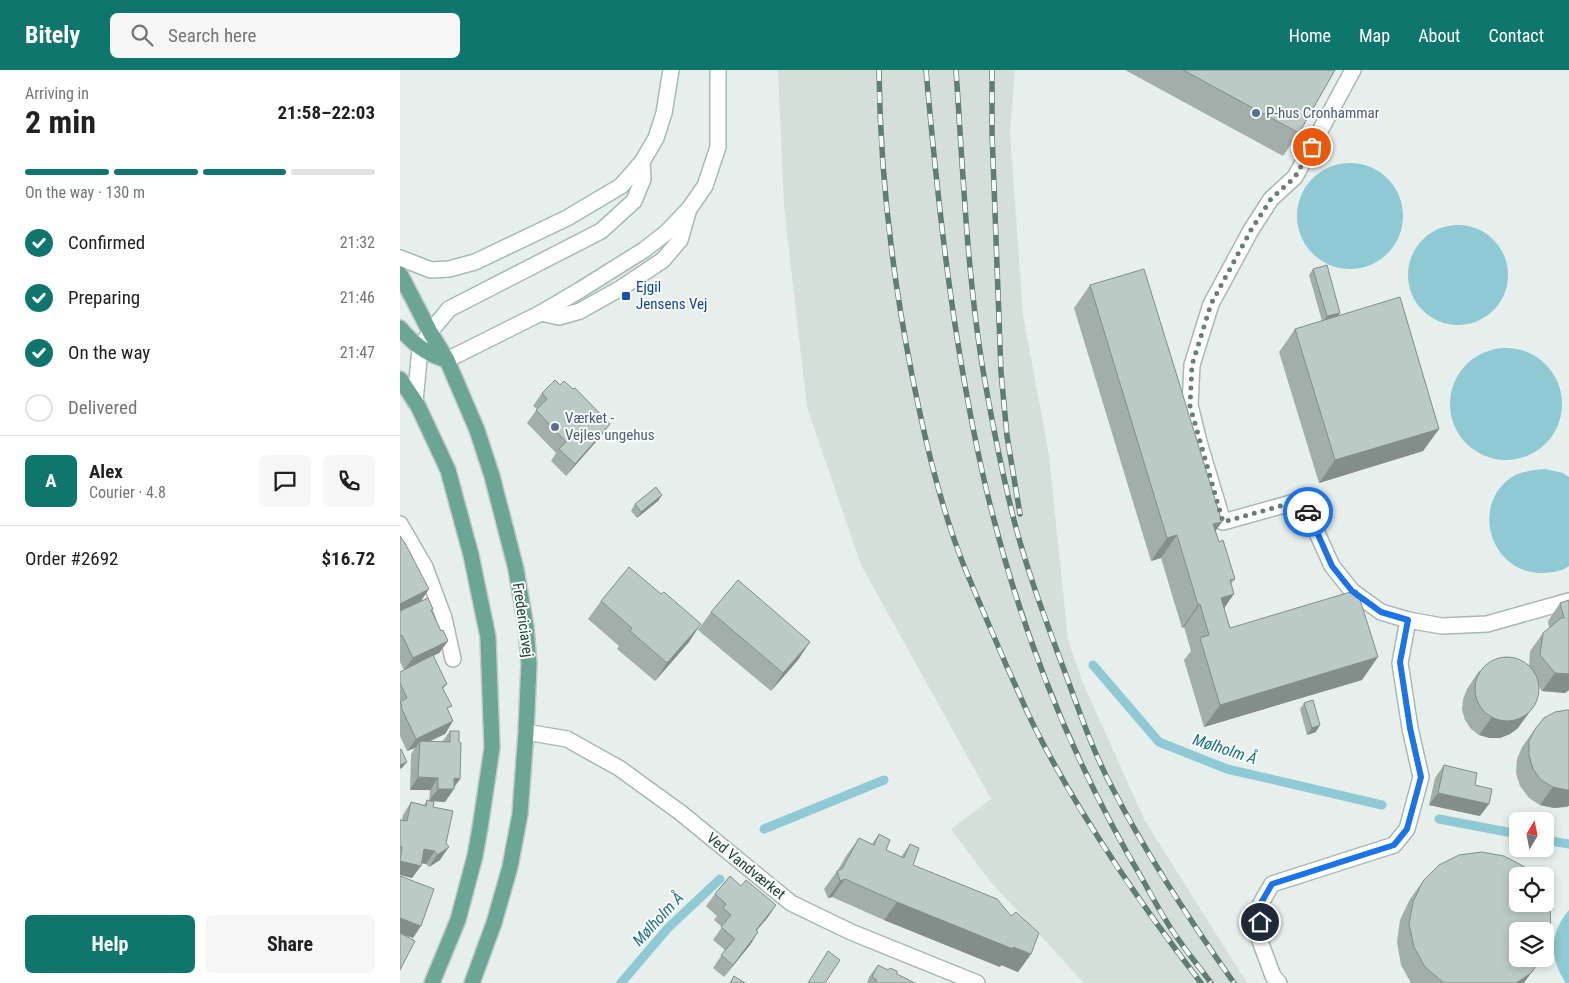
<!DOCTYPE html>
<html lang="en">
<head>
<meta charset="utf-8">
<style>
	body { margin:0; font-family:"Roboto Condensed",sans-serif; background:#f6f6f6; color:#202124; height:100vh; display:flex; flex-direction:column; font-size:19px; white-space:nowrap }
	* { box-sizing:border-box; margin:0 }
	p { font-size:16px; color:#757577 }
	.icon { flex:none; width:28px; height:28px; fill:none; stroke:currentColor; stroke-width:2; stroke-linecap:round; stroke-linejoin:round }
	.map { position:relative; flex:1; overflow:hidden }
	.sheet { display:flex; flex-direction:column; background:#fff; width:400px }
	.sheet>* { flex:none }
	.needle { width:32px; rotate:10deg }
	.tools { position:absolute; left:1109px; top:742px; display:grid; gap:10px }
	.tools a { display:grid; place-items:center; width:45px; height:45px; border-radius:8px; background:#fff; box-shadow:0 2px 8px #0003; font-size:25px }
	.pin { position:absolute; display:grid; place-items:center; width:42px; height:42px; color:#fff; margin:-21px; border:2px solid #fff; border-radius:50%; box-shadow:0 1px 5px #0007 }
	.courier { position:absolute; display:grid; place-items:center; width:50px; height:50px; margin:-25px; border:4px solid #1a73e8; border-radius:50%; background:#fff; color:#222; box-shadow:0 1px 6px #0007 }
	.summary em { font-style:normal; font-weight:700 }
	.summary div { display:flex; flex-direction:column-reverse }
	.summary { display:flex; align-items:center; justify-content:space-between; height:85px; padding:0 25px }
	h1 { font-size:32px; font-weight:700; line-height:38px }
	.bar { display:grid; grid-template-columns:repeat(4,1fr); gap:8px 5px; align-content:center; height:60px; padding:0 25px }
	.bar i { height:6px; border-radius:4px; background:#e0e0e0 }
	.bar .selected { background:#0f766e }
	.bar p { grid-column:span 4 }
	.line { display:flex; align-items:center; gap:12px; padding:0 25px; border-top:1px solid #e0e0e0 }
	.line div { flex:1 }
	.round { display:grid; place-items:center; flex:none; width:52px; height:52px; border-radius:8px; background:#f6f6f6 }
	ol { padding:0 25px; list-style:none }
	li { display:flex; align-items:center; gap:15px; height:55px }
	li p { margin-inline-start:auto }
	li .icon { padding:5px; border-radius:50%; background:#0f766e; color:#fff; stroke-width:4 }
	li:last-child { color:#757577 }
	li i { width:28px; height:28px; border:2px solid #e0e0e0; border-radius:50% }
	.button { display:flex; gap:10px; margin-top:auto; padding:10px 25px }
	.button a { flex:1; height:58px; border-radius:8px; background:#0f766e; color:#fff; font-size:20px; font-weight:700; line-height:58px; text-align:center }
	.button a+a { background:#f6f6f6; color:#202124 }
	header { display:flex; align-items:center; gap:30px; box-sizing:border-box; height:70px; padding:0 25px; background:#0f766e; color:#fff }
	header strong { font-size:24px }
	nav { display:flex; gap:28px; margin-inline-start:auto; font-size:18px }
	.search { width:350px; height:45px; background:#f6f6f6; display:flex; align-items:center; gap:12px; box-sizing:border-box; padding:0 18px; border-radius:8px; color:#757577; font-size:19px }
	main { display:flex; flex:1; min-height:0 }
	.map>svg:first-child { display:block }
</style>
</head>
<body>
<header>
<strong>Bitely</strong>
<div class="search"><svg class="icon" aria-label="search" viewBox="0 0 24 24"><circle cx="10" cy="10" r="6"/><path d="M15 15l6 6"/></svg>Search here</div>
<nav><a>Home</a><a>Map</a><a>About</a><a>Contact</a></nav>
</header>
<main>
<section class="sheet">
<div class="summary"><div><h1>2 min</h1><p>Arriving in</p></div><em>21:58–22:03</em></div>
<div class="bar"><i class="selected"></i><i class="selected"></i><i class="selected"></i><i></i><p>On the way · 130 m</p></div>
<ol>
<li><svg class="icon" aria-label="check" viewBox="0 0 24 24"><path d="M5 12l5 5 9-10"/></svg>Confirmed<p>21:32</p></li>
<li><svg class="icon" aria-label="check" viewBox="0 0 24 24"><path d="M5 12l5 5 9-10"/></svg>Preparing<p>21:46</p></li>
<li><svg class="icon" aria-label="check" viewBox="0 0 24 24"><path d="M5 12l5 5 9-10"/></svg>On the way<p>21:47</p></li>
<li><i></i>Delivered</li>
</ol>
<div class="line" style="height:90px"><b class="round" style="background:#0f766e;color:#fff">A</b><div><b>Alex</b><p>Courier · 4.8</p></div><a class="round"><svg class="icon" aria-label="chat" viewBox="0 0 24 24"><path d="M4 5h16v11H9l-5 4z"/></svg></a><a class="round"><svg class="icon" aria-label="phone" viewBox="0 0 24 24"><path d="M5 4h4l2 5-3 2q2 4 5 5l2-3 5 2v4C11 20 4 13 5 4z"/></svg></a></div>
<div class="line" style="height:65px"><div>Order #2692</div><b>$16.72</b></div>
<div class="button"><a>Help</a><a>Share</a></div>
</section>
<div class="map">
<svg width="1169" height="913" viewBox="0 0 1169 913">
	<rect width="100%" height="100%" fill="#e6efeb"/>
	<path fill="#d4dfda" d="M 378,0 L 615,0 L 610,63 L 623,245 L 649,385 L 668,570 L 683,613 L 745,751 L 847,913 L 684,913 L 589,810 L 551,759 L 591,729 L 461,495 L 407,337 L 384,137 Z"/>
	<path fill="#8ec9d4" d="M897 146a53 53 0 1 1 106 0a53 53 0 1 1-106 0Z
		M1008 205a50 50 0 1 1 100 0a50 50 0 1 1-100 0Z
		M1050 334a56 56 0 1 1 112 0a56 56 0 1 1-112 0Z
		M 1145,399 L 1163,403 L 1169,407 L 1169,496 C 1161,502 1150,503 1140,503 C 1090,501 1070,435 1112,407 C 1122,401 1134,400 1145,399 Z
		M 1169,840 L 1169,913 L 1166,913 C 1149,888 1149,864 1169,840 Z"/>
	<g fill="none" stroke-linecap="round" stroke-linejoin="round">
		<path stroke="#8ec9d4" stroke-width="9" d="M 693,595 L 759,672 L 827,699 L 982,735
			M 1039,749 L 1118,764
			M 364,759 L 484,710
			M 1145,770 L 1169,774
			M 221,913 L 268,858 L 320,809"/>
		<defs>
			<path id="lane" d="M 953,0 L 895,107 L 871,129 L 851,160 L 811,234 L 792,295 L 790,335 L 799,372 L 823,452 L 902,430 L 932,496 L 952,521 L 981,542 L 1008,550 L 1042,556 L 1087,554 L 1169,531
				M 141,243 L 159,247 L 180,241 L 221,218 L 263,190 L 280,170 L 289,139
				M 879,913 L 873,906 L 860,871 L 861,833 L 872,814 L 994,775 L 1007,759 L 1021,707 L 1010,658 L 1000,593 L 1008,550"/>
			<path id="street" d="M 0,454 L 25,497 L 44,548 L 53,589
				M 126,662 L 167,669 L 219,698 L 281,743 L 391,833 L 451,862 L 577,913"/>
			<path id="secondary" d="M 0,188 L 31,200 L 49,199 L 75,192 L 167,148 L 221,116 L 242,92 L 256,68 L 264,43 L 271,0
				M 47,290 L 141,243 L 180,220 L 244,180 L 267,162 L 289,139 L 305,116 L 318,77 L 318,0
				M 15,332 L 20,278 L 30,262 L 49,239 L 201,161 L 234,131 L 243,109 L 242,92"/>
			<path id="primary" d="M 0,204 L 30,262 L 47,290 L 77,360 L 92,406 L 116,499 L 126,557 L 129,594 L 126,662 L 120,744 L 110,797 L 94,853 L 72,913
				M 0,258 C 13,274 28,285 47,290
				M 0,309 L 18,336 L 48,400 L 71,485 L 88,567 L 92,678 L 80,758 L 75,786 L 58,850 L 32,913"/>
		</defs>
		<use href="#lane" stroke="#a8b8b2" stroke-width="18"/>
		<use href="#street" stroke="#a8b8b2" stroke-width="18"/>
		<use href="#secondary" stroke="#a4bbb3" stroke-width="18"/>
		<use href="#primary" stroke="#c2cac8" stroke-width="18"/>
		<use href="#lane" stroke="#fff" stroke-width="15"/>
		<use href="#street" stroke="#fff" stroke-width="15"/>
		<use href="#secondary" stroke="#fff" stroke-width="15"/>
		<use href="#primary" stroke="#6aa596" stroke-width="15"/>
		<defs>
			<path id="rail" d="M 479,0 C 480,103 492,204 512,305 C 525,370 540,435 564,496 C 578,530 593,564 607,597 C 616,616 624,636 634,656 C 680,747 739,832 801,913
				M 526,0 C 538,136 553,272 583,405 C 616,550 668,684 744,812 C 754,830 764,849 776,866 C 787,882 800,898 811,913
				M 556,0 C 563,101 567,206 584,306 C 593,357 603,408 616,458 C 629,506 646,551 663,597 C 679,640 693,683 715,723 C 749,789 791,852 834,913
				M 592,0 L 592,62 L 601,302 L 607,366 L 620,444"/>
		</defs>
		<use href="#rail" stroke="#5f7d75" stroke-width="5.5"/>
		<use href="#rail" stroke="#f7fbf9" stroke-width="4" stroke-dasharray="11" stroke-linecap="butt"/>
	</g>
	<path fill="#a1aea9" d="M 725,0 L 935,0 L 899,63 L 883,86 Z
		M 913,199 L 938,246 L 1039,359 L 1023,381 L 919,413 L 879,282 L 895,259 L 922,251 L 909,205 Z
		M 690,215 L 822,452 L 815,461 L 819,472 L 835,509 L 831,514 L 824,539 L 830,558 L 962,610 L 804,657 L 784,590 L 791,581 L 784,557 L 782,558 L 761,488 L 751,491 L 674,238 Z
		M 160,315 L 210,354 L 201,366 L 166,406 L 151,391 L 156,383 L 127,353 L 137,339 L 133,336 L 142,323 Z
		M 262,425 L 258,431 L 237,448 L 231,441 L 235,434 Z
		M 0,466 L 21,531 L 32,541 L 41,561 L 48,571 L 39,583 L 33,586 L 47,614 L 43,619 L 48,641 L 53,651 L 45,664 L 28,671 L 42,672 L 50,661 L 59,672 L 60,709 L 45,732 L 31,731 L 33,737 L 40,790 L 29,797 L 26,794 L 22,793 L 12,808 L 0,805 L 0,750 L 2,750 L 3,745 L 11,732 L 24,735 L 27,730 L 29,731 L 30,720 L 10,720 L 11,684 L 15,678 L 7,681 L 0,666 L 0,602 L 4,600 L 0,592 Z
		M 1169,530 L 1169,620 L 1165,623 L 1142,621 L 1138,615 L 1118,658 L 1110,664 L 1100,668 L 1090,668 L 1079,665 L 1071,659 L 1065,650 L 1062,640 L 1063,629 L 1067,619 L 1079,601 L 1129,596 L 1130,581 L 1143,563 L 1149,558 L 1148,551 L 1160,533 Z
		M 201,531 L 289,572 L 255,611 L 217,579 L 219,576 L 188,549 Z
		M 311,542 L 398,590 L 371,621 L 298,560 Z
		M 904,633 L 916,662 L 907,665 L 900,639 Z
		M 1135,659 L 1168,737 L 1154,738 L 1140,735 L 1129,728 L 1120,716 L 1116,703 L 1117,689 L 1122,677 Z
		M 1044,695 L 1075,715 L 1080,746 L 1029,735 L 1035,708 Z
		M 479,764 L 486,780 L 501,787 L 510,774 L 513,795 L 631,884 L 618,902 L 601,895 L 600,897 L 484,850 L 432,827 L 428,828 L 424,819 L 437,801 L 438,800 L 446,786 L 459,768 L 472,774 Z
		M 1023,811 L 1124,913 L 1011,913 L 1001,895 L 997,872 L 1000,850 L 1010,829 Z
		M 341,816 L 376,835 L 368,847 L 356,861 L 358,862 L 350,875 L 324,907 L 313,898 L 325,880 L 313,870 L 322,857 L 314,850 L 317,846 L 306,836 L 315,824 Z
		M 478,895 L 497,904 L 515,913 L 467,913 L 469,907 Z"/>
	<path fill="#838d89" d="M 940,243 L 936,249 L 923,253 L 927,246 Z
		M 210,354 L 201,366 L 166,406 L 175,394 Z
		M 1039,359 L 1023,381 L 919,413 L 935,390 Z
		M 262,425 L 258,431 L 237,448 L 241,442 Z
		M 822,452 L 806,474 L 813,454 Z
		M 777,465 L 761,488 L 751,491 L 767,468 Z
		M 29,519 L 17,537 L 0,545 L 0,534 Z
		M 834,524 L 818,547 L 821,528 Z
		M 800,534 L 784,557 L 782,558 L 798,535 Z
		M 301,554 L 289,572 L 255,611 L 267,593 Z
		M 48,571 L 39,583 L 4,600 L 13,588 Z
		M 410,572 L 398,590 L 371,621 L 383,603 Z
		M 978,587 L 962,610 L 804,657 L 820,635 Z
		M 1155,603 L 1169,604 L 1169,620 L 1165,623 L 1142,621 Z
		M 1131,640 L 1118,658 L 1110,664 L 1100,668 L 1090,668 L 1079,665 L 1092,647 Z
		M 53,651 L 45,664 L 20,676 L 20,671 L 15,678 L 7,681 L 16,669 Z
		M 920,655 L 916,662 L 907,665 L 912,658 Z
		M 7,692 L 2,698 L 0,699 L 0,695 Z
		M 18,707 L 38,708 L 30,720 L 10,720 Z
		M 54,708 L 60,709 L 52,719 L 54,719 L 45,732 L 29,731 L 38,719 Z
		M 1153,717 L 1169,720 L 1169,736 L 1154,738 L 1140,735 Z
		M 1038,723 L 1089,734 L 1080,746 L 1029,735 Z
		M 49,777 L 40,790 L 29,797 L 37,785 Z
		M 24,779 L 35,781 L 26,794 L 16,792 Z
		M 0,791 L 21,796 L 12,808 L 0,805 Z
		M 445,809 L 432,827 L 428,828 L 440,811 Z
		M 497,832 L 613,877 L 631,884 L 618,902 L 601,895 L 600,897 L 484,850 Z
		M 376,835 L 368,847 L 347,872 L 356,860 Z
		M 0,848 L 21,856 L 13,868 L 0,864 Z
		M 358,862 L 350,875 L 324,907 L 333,895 Z
		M 1141,889 L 1124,913 L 1116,913 Z"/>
	<path fill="#bbcac4" stroke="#838d89" d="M 783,0 L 935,0 L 899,63 Z
		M 927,195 L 940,243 L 927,246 L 913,199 Z
		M 744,199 L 822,452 L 813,454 L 819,472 L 823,470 L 835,509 L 830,510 L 834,524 L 821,528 L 830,558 L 957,520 L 978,587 L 820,635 L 800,568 L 809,565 L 800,534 L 798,535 L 777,465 L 767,468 L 690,215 Z
		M 1000,227 L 1039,359 L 935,390 L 895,259 Z
		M 155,310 L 160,315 L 164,311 L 173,319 L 175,318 L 210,354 L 175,394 L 159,379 L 166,372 L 136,340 L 147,329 L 142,323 Z
		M 256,417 L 262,425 L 241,442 L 235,434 Z
		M 0,466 L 5,473 L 29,519 L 0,534 Z
		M 229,497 L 261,524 L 264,522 L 301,554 L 267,593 L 230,561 L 232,558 L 201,531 Z
		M 338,510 L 410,572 L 383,603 L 311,542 Z
		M 28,528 L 33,539 L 31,540 L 41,561 L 43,560 L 48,571 L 13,588 L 2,565 L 0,566 L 0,541 Z
		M 1169,530 L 1169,604 L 1155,603 L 1140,585 L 1143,563 L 1161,548 L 1164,548 L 1160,533 Z
		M 33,585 L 47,614 L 42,617 L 52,636 L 47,638 L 53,651 L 16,669 L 1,637 L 2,636 L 0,632 L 7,628 L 0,613 L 0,602 Z
		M1075 619a32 32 0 1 1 64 0a32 32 0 1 1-64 0Z
		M 913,630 L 920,655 L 912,658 L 904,633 Z
		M 1167,640 L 1169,640 L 1169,720 L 1167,720 L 1153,717 L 1141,710 L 1133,699 L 1129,685 L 1129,671 L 1135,659 L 1144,648 L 1155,642 Z
		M 50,661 L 59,661 L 59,672 L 61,673 L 60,709 L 54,708 L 54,719 L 38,719 L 38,708 L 18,707 L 20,671 L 50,672 Z
		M 1,679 L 7,692 L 0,695 L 0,680 Z
		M 1044,695 L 1077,703 L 1075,715 L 1092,719 L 1089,734 L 1038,723 Z
		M 27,730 L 34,732 L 33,737 L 53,741 L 46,773 L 49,777 L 37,785 L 35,781 L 24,779 L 21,796 L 0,791 L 2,777 L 0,777 L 0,750 L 7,751 L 11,732 L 26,736 Z
		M 479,764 L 490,770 L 486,780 L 504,788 L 510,774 L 519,778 L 513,795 L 597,829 L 611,846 L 616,842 L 639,863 L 631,884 L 613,877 L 613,879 L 497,832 L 445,809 L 440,811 L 437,801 L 442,799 L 459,768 L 474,775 Z
		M 1082,782 L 1104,786 L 1125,797 L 1133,806 L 1118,806 L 1118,834 L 1145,834 L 1145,825 L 1150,837 L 1151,861 L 1145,882 L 1145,861 L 1118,861 L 1118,889 L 1141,889 L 1131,903 L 1116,913 L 1044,913 L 1025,897 L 1014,877 L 1009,854 L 1013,832 L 1023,811 L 1039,795 L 1059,785 Z
		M 0,806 L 34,819 L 21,856 L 0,848 Z
		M 330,806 L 341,816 L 346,810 L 376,835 L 356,860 L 358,862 L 333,895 L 321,885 L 335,869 L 321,857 L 331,845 L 323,838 L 326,834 L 315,824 Z
		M 0,863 L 15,871 L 0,900 Z
		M 428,881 L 440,890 L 425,913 L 408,913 Z
		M 478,895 L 488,900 L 490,898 L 497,901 L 497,904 L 515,913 L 475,913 L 477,910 L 472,907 Z
		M 334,906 L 345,913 L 330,913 Z"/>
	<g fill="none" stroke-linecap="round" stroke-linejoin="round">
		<path stroke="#687f78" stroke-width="5" stroke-dasharray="0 9" d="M 908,442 L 902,430 L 823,452 L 790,336 L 792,295 L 811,234 L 851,160 L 871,129 L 895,107 L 912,77"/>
		<path stroke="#1a73e8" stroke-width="6" d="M 860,852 L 861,833 L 872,814 L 994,775 L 1007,759 L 1021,707 L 1010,658 L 1000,592 L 1008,550 L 981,542 L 952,521 L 932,496 L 908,442"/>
	</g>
	<g fill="#5c6f8a" stroke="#f7fbf9" stroke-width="2">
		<circle cx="856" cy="43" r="5"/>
		<circle cx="155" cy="357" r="5"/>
	</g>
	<rect fill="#1a4fb4" stroke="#f7fbf9" stroke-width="2" x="221" y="221" width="10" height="10" rx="2.5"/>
	<g text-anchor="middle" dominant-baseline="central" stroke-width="4" stroke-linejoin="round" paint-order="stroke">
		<g font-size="15" fill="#4e5e75" stroke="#f7fbf9" text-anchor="start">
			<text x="866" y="43">P-hus Cronhammar</text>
			<text x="165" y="348">Værket -<tspan x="165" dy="17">Vejles ungehus</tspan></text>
		</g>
		<g font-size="15" fill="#164399" stroke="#f7fbf9" text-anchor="start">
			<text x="236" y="217">Ejgil<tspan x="236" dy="17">Jensens Vej</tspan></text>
		</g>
		<g font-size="15" fill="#24423a" stroke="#f7fbf9">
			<text transform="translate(123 550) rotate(82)">Fredericiavej</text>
			<text transform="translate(346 796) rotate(39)">Ved Vandværket</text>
		</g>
		<g font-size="16" font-style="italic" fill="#1c6f80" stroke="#f7fbf9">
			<text transform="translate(825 679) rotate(18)">Mølholm Å</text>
			<text transform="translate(258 849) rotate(-47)">Mølholm Å</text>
		</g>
	</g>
</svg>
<div class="tools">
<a><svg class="needle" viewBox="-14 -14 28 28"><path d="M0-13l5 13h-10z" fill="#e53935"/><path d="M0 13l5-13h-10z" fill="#757577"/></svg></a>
<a><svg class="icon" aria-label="locate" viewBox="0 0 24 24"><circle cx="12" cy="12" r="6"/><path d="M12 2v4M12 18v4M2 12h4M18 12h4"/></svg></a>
<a><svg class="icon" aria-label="layers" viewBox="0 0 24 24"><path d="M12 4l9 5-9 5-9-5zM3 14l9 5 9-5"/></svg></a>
</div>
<div class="pin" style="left:912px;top:77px;background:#ea580c"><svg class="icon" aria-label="bag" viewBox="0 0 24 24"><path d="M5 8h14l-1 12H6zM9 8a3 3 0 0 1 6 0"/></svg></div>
<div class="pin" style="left:860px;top:852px;background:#1f2937"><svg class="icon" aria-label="home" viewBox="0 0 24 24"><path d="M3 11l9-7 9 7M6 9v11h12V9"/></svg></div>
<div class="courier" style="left:908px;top:442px"><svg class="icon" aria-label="car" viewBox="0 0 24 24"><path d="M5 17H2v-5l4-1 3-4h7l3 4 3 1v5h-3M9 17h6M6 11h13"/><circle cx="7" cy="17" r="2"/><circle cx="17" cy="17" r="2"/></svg></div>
</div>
</main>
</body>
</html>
